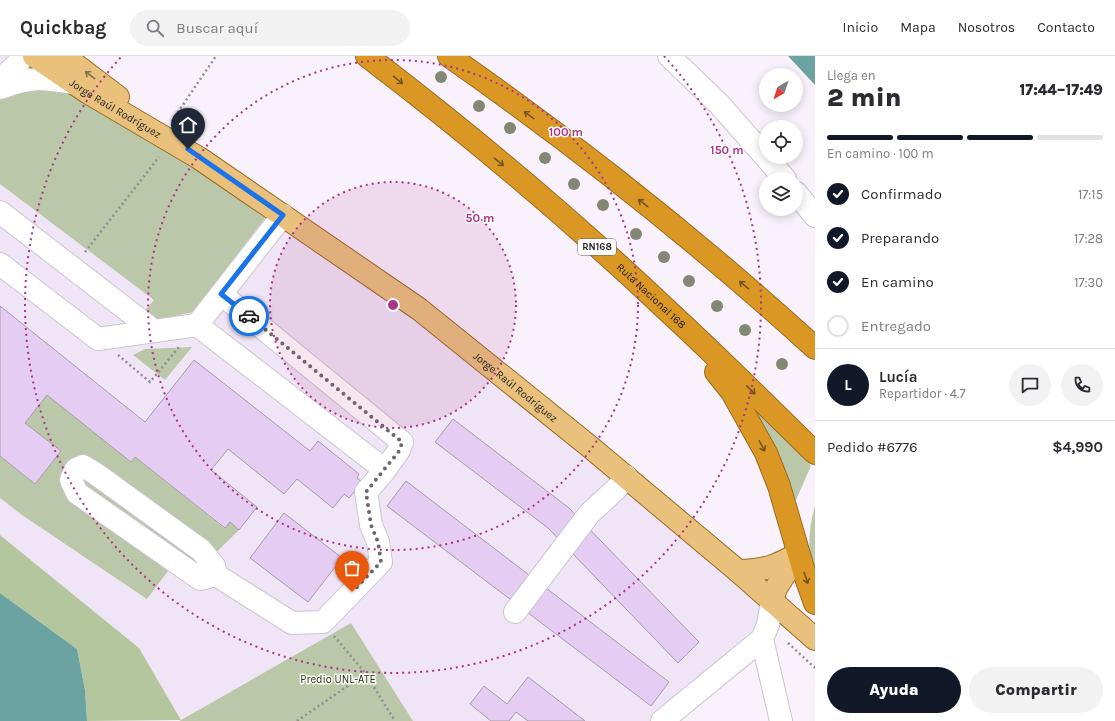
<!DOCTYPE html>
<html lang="es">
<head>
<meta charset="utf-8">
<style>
	body { margin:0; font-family:Karla,sans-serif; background:#f2f2f3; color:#2b2b33; height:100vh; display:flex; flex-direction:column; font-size:15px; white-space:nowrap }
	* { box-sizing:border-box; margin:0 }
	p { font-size:13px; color:#7c7c81 }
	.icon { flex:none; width:22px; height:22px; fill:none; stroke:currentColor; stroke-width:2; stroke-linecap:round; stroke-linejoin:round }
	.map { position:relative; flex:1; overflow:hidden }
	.sheet { display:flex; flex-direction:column; background:#fff; width:300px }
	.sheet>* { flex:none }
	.needle { width:26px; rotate:219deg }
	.tools { position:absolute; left:759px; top:12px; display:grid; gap:8px }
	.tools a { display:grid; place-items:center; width:44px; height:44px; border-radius:50%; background:#fff; box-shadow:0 2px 10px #0003; font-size:20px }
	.pin { position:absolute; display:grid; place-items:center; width:34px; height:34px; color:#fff; margin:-41px -17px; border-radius:50% 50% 50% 0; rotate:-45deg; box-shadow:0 0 4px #0007 }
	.pin .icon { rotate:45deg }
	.courier { position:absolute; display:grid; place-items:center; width:40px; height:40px; margin:-20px; border:3px solid #1a73e8; border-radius:50%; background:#fff; color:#222; box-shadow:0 1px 5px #0007 }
	.summary em { font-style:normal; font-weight:800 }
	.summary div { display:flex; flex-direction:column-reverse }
	.summary { display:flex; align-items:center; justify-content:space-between; height:68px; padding:0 12px }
	h1 { font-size:26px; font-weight:800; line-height:30px }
	.bar { display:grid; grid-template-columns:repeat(4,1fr); gap:6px 4px; align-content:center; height:48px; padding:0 12px }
	.bar i { height:5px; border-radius:3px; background:#e1e1e2 }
	.bar .active { background:#111827 }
	.bar p { grid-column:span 4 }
	.line { display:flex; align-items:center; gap:10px; padding:0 12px; border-top:1px solid #e1e1e2 }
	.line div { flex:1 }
	.round { display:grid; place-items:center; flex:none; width:42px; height:42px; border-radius:21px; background:#f2f2f3 }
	ol { padding:0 12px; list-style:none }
	li { display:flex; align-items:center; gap:12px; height:44px }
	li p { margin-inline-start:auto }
	li .icon { padding:4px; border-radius:50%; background:#111827; color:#fff; stroke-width:4 }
	li:last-child { color:#7c7c81 }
	li i { width:22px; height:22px; border:2px solid #e1e1e2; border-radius:50% }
	.cta { display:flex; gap:8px; margin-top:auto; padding:8px 12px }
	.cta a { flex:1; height:46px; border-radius:24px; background:#111827; color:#fff; font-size:16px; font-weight:800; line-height:46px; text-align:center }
	.cta a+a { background:#f2f2f3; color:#2b2b33 }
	header { display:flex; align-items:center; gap:24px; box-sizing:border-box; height:56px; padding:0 20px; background:#fff; border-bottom:1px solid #e1e1e2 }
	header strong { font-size:19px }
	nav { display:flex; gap:22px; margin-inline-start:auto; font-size:14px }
	.search { width:280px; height:36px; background:#f2f2f3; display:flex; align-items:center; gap:10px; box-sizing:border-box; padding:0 14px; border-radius:22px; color:#7c7c81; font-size:15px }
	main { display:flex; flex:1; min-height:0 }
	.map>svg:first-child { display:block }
</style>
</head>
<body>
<header>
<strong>Quickbag</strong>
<div class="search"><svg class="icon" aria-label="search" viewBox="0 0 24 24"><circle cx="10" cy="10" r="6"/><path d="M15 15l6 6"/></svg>Buscar aquí</div>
<nav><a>Inicio</a><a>Mapa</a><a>Nosotros</a><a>Contacto</a></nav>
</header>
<main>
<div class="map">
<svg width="815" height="665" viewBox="0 0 815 665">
	<rect width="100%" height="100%" fill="#f9f2fc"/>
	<path fill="#f0e5f6" d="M 0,0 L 34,0 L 283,159 L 772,545 L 768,569 L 662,665 L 413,665 L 351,567 L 181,664 L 139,592 L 0,479 Z"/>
	<path fill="#bac8a9" d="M 53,28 L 105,51 L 188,106 L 265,162 L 193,256 L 148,266 L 140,260 L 154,244 L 0,128 L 0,37 Z
		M 192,291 L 165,324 L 133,299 L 145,293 Z
		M 742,337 L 811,410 L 795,446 Z
		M 47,339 L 131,406 L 135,401 L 224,472 L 230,466 L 239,474 L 188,524 L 171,511 L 147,543 L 22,459 L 0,442 L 0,400 L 35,428 L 61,395 L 25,367 Z
		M 815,450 L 815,527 C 808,502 807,476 815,450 Z
		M 351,567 L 413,665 L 179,665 L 181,664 Z"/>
	<path fill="#b4c69e" d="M 0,479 L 139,592 L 181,664 L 87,665 L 85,634 L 77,593 L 0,537 Z"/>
	<path fill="#6ba2a2" d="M 788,0 L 815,0 L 815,29 Z
		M 0,537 L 77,593 L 85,634 L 87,665 L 0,665 Z"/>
	<path fill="#e5ccf2" stroke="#a49ea7" d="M 0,250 L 145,366 L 194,304 L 310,395 L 318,385 L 359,418 L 357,422 L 362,426 L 349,442 L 344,438 L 333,452 L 297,423 L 284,438 L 228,393 L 211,414 L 257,451 L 239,474 L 230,466 L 225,472 L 135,401 L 131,406 L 47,339 L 25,367 L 61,395 L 35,428 L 0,400 Z
		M 453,363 L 569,452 L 699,586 L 678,607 L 548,472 L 435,386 Z
		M 406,425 L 669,626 L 651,650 L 387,450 Z
		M 284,457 L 342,502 L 308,546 L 250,502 Z
		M 528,621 L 585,665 L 528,665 L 516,656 L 509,665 L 491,665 L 470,648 L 484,630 L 507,648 Z"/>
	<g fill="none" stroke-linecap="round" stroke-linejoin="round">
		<defs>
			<path id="minor" d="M 669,0 L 719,48 L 785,123
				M 0,25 L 19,6 L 21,0
				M 0,32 C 31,20 42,22 74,27
				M 796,137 L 815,160
				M 0,156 L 153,274
				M 0,208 L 98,283 L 197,269 L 283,159
				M 197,269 L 385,414 L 399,394 L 402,386 L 221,238
				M 216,519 L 214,510 L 201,494 L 96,418 L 83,410 L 76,413 L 71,424 L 77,437 L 200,523 L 216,519 L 292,567 L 323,566 L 381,506 L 378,486 L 371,469 L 366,436 L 385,414
				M 772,545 L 768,569 L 762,583 L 781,665
				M 515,556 L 589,458 L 617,432 L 626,420
				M 662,665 L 762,583"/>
			<g id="major">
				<path id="s1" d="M 34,0 L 87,36 L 199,102 L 419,253 L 589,390 L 738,515 L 815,583"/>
				<path d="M 64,0 L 118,41"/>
				<path d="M 738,515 C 762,515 779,510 798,497"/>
				<path d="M 772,545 L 776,532 L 797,499"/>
			</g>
			<g id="highway">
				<path id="s2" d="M 367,0 C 472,80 574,166 669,256 C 719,302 767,350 815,397"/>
				<path d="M 449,0 C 576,89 700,187 815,292"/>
				<path d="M 716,316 L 732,336 L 766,397 L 779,430 L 805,519 L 815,547"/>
			</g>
		</defs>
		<use href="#minor" stroke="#cbc5cf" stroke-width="24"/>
		<use href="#major" stroke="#996c23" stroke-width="24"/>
		<use href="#highway" stroke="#996c23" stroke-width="24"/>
		<path stroke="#908c92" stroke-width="2.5" stroke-dasharray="2 3" stroke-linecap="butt" d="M 172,65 L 216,0
			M 85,196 L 159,101
			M 118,299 L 150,326 L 179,291
			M 334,580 L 366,618 L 395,665
			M 788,587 L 815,612
			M 297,665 L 365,618"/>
		<use href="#minor" stroke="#fff" stroke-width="22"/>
		<use href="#major" stroke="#e9c17c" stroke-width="22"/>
		<use href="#highway" stroke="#db9724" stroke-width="22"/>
	</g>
	<g fill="#838874">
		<circle cx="441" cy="21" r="6"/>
		<circle cx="479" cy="50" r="6"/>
		<circle cx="510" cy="72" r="6"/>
		<circle cx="545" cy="102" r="6"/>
		<circle cx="574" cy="128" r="6"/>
		<circle cx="603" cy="149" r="6"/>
		<circle cx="636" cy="178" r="6"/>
		<circle cx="664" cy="201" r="6"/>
		<circle cx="689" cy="225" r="6"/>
		<circle cx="717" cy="250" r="6"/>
		<circle cx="745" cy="274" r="6"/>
		<circle cx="782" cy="308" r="6"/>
	</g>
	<defs><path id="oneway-shaft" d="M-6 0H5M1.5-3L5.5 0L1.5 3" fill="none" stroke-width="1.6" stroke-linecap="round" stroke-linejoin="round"/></defs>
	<use stroke="#846f4e" href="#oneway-shaft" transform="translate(90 19) rotate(-143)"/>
	<g stroke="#745422">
		<use href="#oneway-shaft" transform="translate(398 24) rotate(39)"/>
		<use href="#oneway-shaft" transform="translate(529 59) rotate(-144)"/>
		<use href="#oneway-shaft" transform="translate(499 106) rotate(40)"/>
		<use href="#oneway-shaft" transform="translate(643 147) rotate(-142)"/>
		<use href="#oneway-shaft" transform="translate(744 229) rotate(-140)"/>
		<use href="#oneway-shaft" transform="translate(751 334) rotate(44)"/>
		<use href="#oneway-shaft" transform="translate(762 390) rotate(62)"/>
		<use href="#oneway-shaft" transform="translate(806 522) rotate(72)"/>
	</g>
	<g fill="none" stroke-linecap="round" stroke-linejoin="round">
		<path stroke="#6b686d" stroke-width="4" stroke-dasharray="0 7.2" d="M 249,260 L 402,386 L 400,394 L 366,436 L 371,469 L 378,486 L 381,506 L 352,536"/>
		<path stroke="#1a73e8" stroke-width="5" d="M 188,93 L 283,159 L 221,238 L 249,260"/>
	</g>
	<circle cx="393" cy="249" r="123" fill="#ae3487" fill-opacity=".12"/>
	<g fill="none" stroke="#ae3487" stroke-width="2" stroke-dasharray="2 4">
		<circle cx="393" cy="249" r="123"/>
		<circle cx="393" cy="249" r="245"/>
		<path d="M664 0A368 368 0 1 1 122 0"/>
	</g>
	<g text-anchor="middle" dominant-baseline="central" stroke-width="3" stroke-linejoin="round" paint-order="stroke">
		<rect fill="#fff" stroke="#626163" stroke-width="1" x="578" y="183" width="38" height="16" rx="3"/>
		<g font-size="10" font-weight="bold" fill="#1f1d20">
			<text x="597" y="191">RN168</text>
		</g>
		<g font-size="11" fill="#1f1d20" stroke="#fff">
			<text stroke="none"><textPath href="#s1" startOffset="97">Jorge Raúl Rodríguez</textPath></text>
			<text stroke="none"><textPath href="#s2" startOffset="372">Ruta Nacional 168</textPath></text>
			<text stroke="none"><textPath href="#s1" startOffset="585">Jorge Raúl Rodríguez</textPath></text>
		</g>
		<g font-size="11" fill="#223205" stroke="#fff">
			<text x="338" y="623">Predio UNL-ATE</text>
		</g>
	</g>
	<circle cx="393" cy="249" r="6" fill="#ae3487" stroke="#fff" stroke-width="2"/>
	<g font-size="12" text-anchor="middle" font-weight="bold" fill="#ae3487" stroke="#fff" stroke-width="3" stroke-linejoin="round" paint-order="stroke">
		<text x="566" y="80">100 m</text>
		<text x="727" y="98">150 m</text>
		<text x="480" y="166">50 m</text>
	</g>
</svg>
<div class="tools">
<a><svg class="needle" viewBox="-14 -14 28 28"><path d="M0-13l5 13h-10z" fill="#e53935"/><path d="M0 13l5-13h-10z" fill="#7c7c81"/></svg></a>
<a><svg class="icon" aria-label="locate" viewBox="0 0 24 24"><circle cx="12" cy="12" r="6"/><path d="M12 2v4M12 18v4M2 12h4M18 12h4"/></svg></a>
<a><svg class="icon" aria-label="layers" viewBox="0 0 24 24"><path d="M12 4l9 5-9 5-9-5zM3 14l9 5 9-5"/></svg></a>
</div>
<div class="pin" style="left:352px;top:536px;background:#ea580c"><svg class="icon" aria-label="bag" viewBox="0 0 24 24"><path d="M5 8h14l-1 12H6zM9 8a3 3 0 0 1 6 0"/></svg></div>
<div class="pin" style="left:188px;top:93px;background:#1f2937"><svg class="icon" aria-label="home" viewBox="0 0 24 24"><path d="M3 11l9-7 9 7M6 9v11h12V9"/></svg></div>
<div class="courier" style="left:249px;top:260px"><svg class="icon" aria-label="car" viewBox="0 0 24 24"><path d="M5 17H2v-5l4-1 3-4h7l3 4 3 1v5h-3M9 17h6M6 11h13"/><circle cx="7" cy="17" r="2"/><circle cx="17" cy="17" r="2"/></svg></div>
</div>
<section class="sheet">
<div class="summary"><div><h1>2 min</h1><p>Llega en</p></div><em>17:44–17:49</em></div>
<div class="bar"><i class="active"></i><i class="active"></i><i class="active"></i><i></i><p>En camino · 100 m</p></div>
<ol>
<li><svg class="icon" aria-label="check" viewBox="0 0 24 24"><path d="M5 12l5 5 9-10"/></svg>Confirmado<p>17:15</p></li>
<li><svg class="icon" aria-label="check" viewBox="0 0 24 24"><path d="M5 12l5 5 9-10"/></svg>Preparando<p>17:28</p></li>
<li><svg class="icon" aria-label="check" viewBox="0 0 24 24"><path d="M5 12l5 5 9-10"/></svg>En camino<p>17:30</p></li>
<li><i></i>Entregado</li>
</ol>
<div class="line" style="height:72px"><b class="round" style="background:#111827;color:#fff">L</b><div><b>Lucía</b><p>Repartidor · 4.7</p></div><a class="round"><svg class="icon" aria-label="chat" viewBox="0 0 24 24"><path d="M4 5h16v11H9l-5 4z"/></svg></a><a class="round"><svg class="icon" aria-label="phone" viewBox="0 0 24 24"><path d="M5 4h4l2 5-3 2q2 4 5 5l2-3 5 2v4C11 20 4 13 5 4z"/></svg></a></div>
<div class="line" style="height:52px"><div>Pedido #6776</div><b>$4,990</b></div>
<div class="cta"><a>Ayuda</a><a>Compartir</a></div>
</section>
</main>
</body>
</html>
